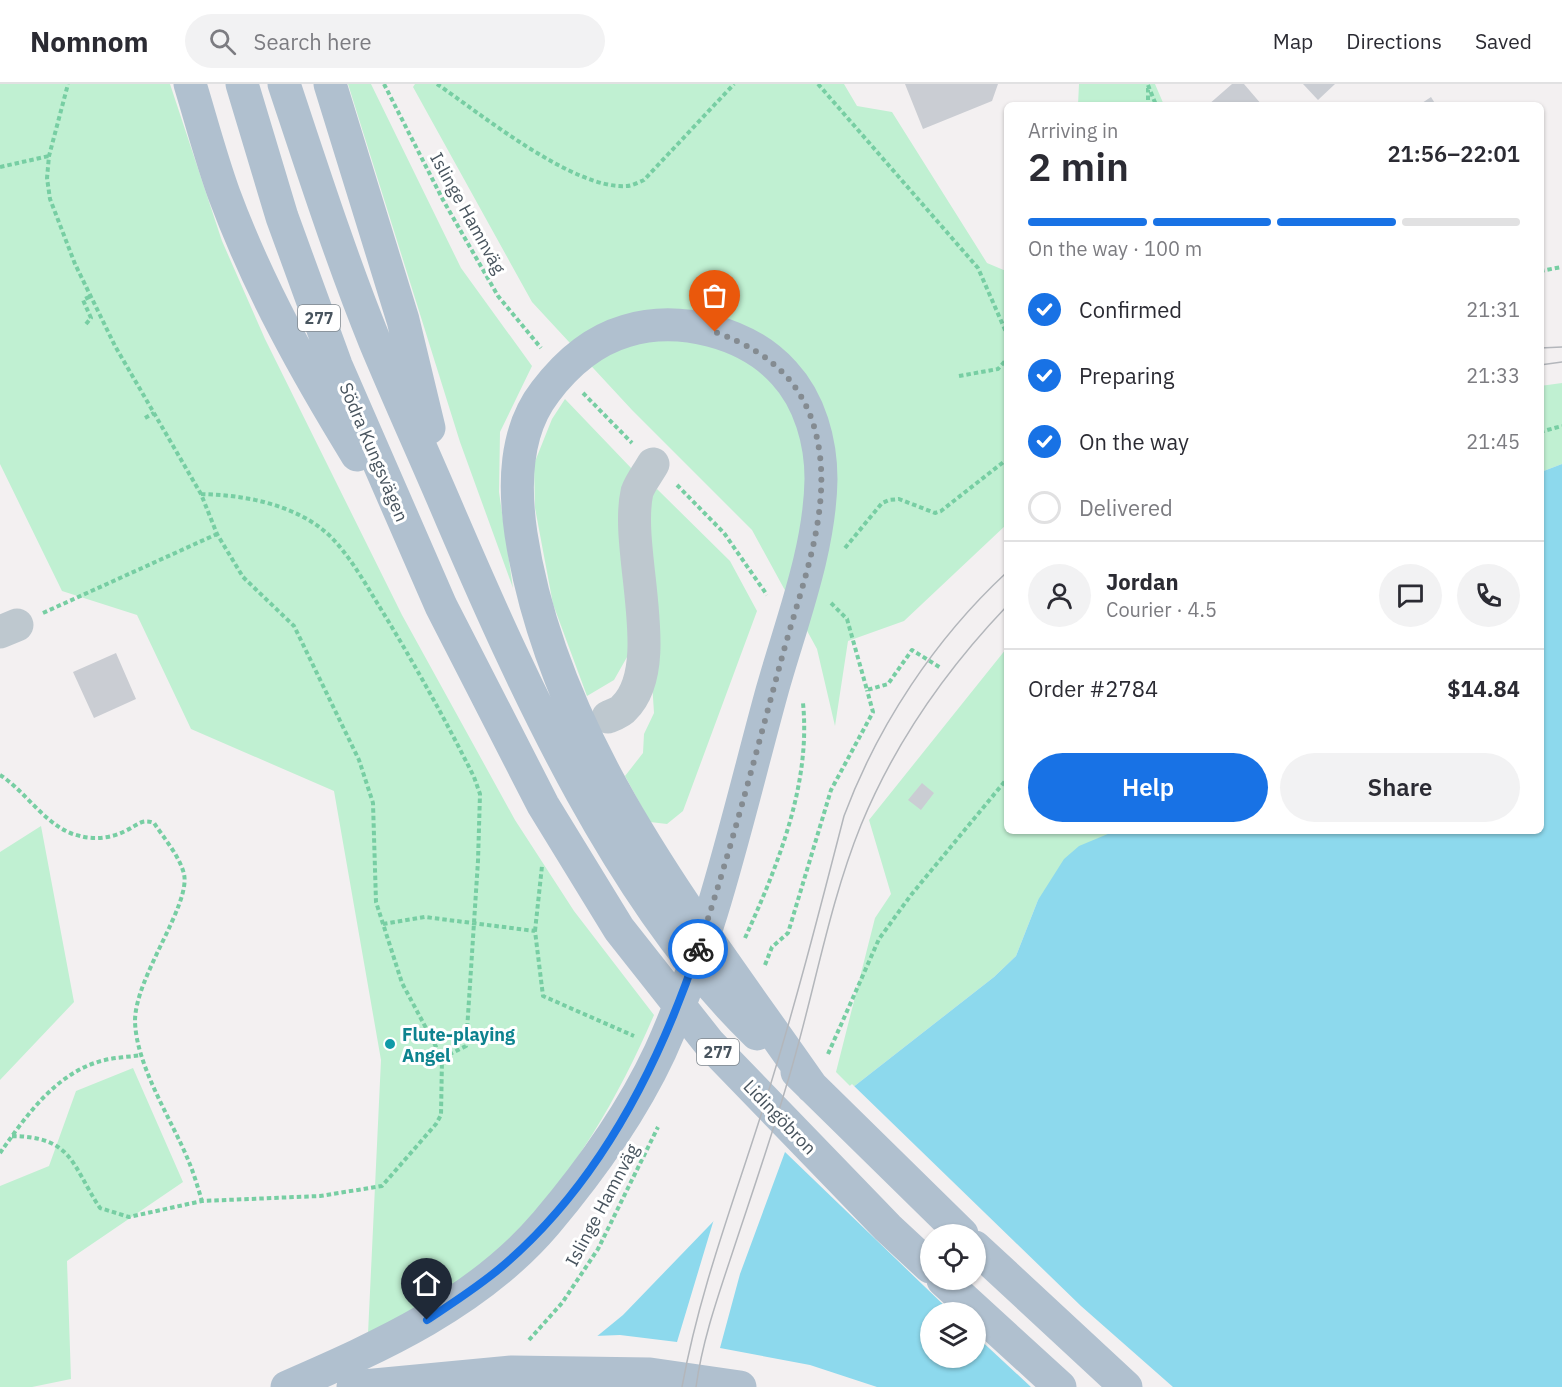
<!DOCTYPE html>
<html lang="en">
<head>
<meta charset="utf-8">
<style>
	body { margin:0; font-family:"IBM Plex Sans",sans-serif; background:#f2f2f3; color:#2b2b33; height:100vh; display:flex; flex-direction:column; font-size:22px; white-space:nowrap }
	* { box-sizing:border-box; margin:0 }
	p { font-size:20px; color:#7c7c81 }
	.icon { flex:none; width:33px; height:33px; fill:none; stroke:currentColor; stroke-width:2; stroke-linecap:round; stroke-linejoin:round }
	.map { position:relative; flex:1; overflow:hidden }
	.details { position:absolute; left:1004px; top:18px; width:540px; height:732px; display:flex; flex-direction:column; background:#fff; border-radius:9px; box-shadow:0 2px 4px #0004 }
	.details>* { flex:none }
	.buttons { position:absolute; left:920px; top:1140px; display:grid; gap:12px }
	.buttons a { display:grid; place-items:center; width:66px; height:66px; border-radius:50%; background:#fff; box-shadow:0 2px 4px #0004; font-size:30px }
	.pin { position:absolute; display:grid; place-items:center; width:51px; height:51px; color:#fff; margin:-62px -26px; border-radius:50% 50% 50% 0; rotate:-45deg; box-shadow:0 0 6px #0007 }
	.pin .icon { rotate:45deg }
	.courier { position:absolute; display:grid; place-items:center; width:60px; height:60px; margin:-30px; border:4px solid #1872e5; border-radius:50%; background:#fff; color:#222; box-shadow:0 2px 8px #0007 }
	.overview em { font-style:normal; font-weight:600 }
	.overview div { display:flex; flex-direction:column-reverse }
	.overview { display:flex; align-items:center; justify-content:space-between; height:102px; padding:0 24px }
	h1 { font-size:39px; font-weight:600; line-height:45px }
	.bar { display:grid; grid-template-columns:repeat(4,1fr); gap:9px 6px; align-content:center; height:72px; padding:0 24px }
	.bar i { height:8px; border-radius:4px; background:#e1e1e2 }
	.bar .active { background:#1872e5 }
	.bar p { grid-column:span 4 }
	.line { display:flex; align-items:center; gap:15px; padding:0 24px; border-top:2px solid #e1e1e2 }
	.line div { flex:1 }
	.round { display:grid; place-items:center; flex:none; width:63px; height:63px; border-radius:32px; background:#f2f2f3 }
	ol { padding:0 24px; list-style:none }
	li { display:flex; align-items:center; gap:18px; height:66px }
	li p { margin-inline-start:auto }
	li .icon { padding:6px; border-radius:50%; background:#1872e5; color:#fff; stroke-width:4 }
	li:last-child { color:#7c7c81 }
	li i { width:33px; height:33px; border:3px solid #e1e1e2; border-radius:50% }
	.primary-button { display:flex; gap:12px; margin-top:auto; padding:12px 24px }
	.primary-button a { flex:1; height:69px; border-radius:36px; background:#1872e5; color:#fff; font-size:24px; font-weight:600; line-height:69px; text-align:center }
	.primary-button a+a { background:#f2f2f3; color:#2b2b33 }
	header { display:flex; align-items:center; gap:36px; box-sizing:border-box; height:84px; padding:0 30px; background:#fff; border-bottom:2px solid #e1e1e2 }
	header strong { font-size:28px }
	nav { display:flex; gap:33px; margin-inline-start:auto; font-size:21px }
	.search { width:420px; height:54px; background:#f2f2f3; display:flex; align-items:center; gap:15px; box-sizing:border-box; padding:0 21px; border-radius:33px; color:#7c7c81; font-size:22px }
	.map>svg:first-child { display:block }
</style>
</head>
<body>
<header>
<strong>Nomnom</strong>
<div class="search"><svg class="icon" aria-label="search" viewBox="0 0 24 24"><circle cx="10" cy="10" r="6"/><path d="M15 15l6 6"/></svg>Search here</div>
<nav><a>Map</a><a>Directions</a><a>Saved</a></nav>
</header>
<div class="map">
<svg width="1562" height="1303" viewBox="0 0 1562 1303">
	<rect width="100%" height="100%" fill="#f3f0f1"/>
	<path fill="#c0f0d2" d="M 0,0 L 170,0 L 222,157 L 265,255 L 402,531 L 515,736 L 574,827 L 654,931 C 617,1017 568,1102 498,1166 C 461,1200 413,1228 368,1250 L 381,976 L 334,707 L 191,645 L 137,531 L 62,507 L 0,380 Z
		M 348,0 L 371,0 L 461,184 L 532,282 L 500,348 L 499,408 L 513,504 L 460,358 Z
		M 415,0 L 844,0 L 857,22 L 892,28 L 987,179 L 1006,187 L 1006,441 L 904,537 L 848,557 L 835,642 L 817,565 L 752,446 L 632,326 L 532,218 L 413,3 Z
		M 1079,0 L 1155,0 L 1164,21 L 1078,21 Z
		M 1562,299 L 1562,380 L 1541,388 L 1540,302 Z
		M 565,315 L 632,385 L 635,559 L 614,596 L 587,612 L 553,520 L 535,424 L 534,380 L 552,335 Z
		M 657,405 L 730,477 L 757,527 L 683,727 L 667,740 L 650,738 L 625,692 L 643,669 L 644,650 L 654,629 L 642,442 L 649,414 Z
		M 1006,565 L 1006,747 L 1115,747 L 1038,816 L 1016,872 L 994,893 L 852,1004 L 836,988 L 875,834 L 891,810 L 869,736 Z
		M 41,742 L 74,918 L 0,996 L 0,768 Z
		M 133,984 L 183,1098 L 67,1177 L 71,1295 L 32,1303 L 0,1303 L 0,1102 L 49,1082 L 76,1007 Z"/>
	<path fill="#8dd9ed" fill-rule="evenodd" d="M 1562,380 L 1562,1303 L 535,1303 L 623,1231 L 789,1059 L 852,1004 L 994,893 L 1016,872 L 1038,816 L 1064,775 L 1079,762 L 1115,747 L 1540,747 L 1541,388 ZM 930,1150 L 975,1150 L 975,1196 L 930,1196 ZM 930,1228 L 975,1228 L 975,1274 L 930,1274 Z"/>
	<path fill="#f3f0f1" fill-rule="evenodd" d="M 852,1000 L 1081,1222 L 1173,1303 L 1031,1303 L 975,1251 L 975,1228 L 951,1228 L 785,1068 L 740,1190 L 720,1264 L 810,1281 L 877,1303 L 532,1303 L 594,1252 L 620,1251 L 677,1258 L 714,1135 L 782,1065 L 781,1063 L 787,1057 ZM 930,1150 L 975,1150 L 975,1196 L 930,1196 Z"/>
	<path fill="#cacdd3" d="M 905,0 L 998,0 L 992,17 L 923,45 Z
		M 1232,0 L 1244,0 L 1262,21 L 1208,21 Z
		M 1303,0 L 1335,0 L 1318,16 Z
		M 1431,13 L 1436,21 L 1419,21 Z
		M 116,569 L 136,615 L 94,634 L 73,588 Z
		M 922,699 L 934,709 L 921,726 L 908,716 Z"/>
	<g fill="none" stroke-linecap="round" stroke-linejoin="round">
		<path stroke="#77cea3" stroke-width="4" stroke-dasharray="4.5 3" stroke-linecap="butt" d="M 384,0 L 443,116 L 498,212 L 541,264
			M 437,0 C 481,30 574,106 627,102 C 632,102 639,98 644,96 L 734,0
			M 818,0 L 978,184 L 1006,248
			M 1148,1 L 1156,21
			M 1148,4 L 1148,21
			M 0,83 L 49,72
			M 1540,187 L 1562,183
			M 86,240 L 91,234 L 83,216 L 91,212
			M 959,292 L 998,285 L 1006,276
			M 583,309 L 632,359
			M 145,334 L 154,329
			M 1540,348 L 1562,342
			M 677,401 L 724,449 L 767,511
			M 201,410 C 246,411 299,421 332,454 C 351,474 365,499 379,522 C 413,577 445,635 474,693 L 480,710 L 478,777 L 466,962 L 442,974
			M 845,464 L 882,419 L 889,416 L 899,415 L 935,429 L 941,427 L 1006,376
			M 831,519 L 847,535 L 867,606 L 888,600 L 912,566 L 941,584
			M 43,529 L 217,450
			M 0,691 C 27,708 47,745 80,752 C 94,756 112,754 125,747 C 137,742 141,734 154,739 C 164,754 180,773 184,790 C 191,821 135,893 135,937 C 136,982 172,1036 189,1078 C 194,1090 198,1104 202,1117
			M 383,840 L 425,833 L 535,847 L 543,912 L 634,952
			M 535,847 L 542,782
			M 745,854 C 778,781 811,700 803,619
			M 765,881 L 772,863 L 788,849 L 831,706 L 873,628 L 867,606
			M 828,970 L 879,855 L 911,811 L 1006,696
			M 12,1052 C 73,1053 71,1080 100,1124 L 129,1133 L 202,1117 L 320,1112 L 382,1102 L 436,1040 L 441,1031 L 442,974 L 402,899 L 376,818 L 373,719 L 359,676 L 294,542 L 243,493 L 217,450 L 201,410 L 115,262 L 75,180 L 50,115 L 47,94 L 49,72 L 68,0
			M 0,1069 C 26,1032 57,987 105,976 C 117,973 130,973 142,971
			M 529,1256 L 562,1219 L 598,1165 L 658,1043"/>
		<path stroke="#bec8cf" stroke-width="33" d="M 0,548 L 17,541
			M 608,633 C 613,631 621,628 624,624 C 668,581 624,466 637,408 C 640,399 648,389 653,380"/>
		<path stroke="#b0c0cf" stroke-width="33" d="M 190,0 C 201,36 211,74 224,110 C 258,202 306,288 357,371
			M 242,0 L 282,133 L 336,281 L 441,522 L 543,721 L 619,845 L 709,959 L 888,1144 L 930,1183
			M 284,0 C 313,87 341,174 375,258 C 400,318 427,377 452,436 C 526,608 622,820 757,950
			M 330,0 L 403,236 L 429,344
			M 797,988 L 962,1150
			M 975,1163 L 1126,1303
			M 943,1196 L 1060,1303
			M 287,1303 C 381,1262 478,1219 546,1139 C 590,1087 631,1030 660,968 C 712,853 739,727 772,607 C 791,539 820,466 821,395 C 821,358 810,317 784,289 C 747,248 679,231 626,247 C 592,257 566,280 545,308 C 514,348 514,402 521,450 C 553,661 694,833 812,1003
			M 353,1303 L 512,1288 L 650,1290 L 740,1303"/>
		<path stroke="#b3b6bb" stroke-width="1.5" d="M 1540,264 L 1562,263
			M 1540,281 L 1562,278
			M 682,1303 C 700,1203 737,1109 767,1012 C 796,919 820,825 844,732 C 878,641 935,555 1006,489
			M 696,1303 C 702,1259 716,1218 730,1176 C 749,1118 769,1061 786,1003 C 813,917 827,825 861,741 C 894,661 946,586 1006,523"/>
	</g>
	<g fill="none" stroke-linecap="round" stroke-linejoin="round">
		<path stroke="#848b91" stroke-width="6" stroke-dasharray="0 10.8" d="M 698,865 C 730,770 755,673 781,577 C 798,512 828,440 820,372 C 812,306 776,270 715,248"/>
		<path stroke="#1872e5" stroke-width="8" d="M 427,1236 C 454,1218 481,1201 505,1180 C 600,1098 659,982 698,865"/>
	</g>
	<circle fill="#0f9aa8" stroke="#fff" stroke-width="2" cx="390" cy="960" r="6"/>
	<g text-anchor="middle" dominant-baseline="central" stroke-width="6" stroke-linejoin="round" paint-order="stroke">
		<g fill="#fff" stroke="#7f878e" stroke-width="1.5">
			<rect x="298" y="221" width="42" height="26" rx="4.5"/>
			<rect x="697" y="955" width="42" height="26" rx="4.5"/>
		</g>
		<g font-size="16" font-weight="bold" fill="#48545e">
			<text x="319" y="234">277</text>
			<text x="718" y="968">277</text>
		</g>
		<g font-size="18" fill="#48545e" stroke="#fff">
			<text transform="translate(468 129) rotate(61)">Islinge Hamnväg</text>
			<text transform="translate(374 368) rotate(67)">Södra Kungsvägen</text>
			<text transform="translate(780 1033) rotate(46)">Lidingöbron</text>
			<text transform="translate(602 1121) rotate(-62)">Islinge Hamnväg</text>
		</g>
		<g font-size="18" font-weight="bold" fill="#0d838f" stroke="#fff" text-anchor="start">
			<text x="402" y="950">Flute-playing<tspan x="402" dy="21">Angel</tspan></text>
		</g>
	</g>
</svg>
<div class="buttons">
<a><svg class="icon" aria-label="locate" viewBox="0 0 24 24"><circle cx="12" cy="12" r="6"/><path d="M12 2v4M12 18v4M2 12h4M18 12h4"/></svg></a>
<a><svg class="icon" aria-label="layers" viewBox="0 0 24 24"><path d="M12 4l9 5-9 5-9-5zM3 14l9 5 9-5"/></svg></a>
</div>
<div class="pin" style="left:715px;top:248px;background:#ea580c"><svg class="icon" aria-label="bag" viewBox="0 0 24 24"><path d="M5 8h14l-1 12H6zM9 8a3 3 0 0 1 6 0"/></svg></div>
<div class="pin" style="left:427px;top:1236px;background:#1f2937"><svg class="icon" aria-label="home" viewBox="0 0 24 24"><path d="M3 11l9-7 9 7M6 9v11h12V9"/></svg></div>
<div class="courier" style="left:698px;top:865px"><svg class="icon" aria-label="bike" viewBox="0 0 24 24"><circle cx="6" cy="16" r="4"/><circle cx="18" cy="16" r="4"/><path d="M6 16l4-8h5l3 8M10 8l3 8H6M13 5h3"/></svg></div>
<section class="details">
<div class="overview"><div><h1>2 min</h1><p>Arriving in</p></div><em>21:56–22:01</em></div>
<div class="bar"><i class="active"></i><i class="active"></i><i class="active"></i><i></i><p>On the way · 100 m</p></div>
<ol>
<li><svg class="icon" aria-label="check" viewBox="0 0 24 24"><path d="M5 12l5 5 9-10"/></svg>Confirmed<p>21:31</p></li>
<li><svg class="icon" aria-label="check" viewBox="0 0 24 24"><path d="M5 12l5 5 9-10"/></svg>Preparing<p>21:33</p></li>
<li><svg class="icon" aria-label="check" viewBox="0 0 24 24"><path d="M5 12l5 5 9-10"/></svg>On the way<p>21:45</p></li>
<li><i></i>Delivered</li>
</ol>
<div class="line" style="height:108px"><a class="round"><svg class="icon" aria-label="person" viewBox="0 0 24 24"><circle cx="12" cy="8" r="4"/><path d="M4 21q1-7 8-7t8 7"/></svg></a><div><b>Jordan</b><p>Courier · 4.5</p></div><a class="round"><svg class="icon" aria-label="chat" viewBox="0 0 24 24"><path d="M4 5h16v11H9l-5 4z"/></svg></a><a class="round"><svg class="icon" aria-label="phone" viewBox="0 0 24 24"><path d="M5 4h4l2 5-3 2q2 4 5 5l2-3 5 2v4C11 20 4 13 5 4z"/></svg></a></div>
<div class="line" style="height:78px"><div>Order #2784</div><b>$14.84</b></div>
<div class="primary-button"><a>Help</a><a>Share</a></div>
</section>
</div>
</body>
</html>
